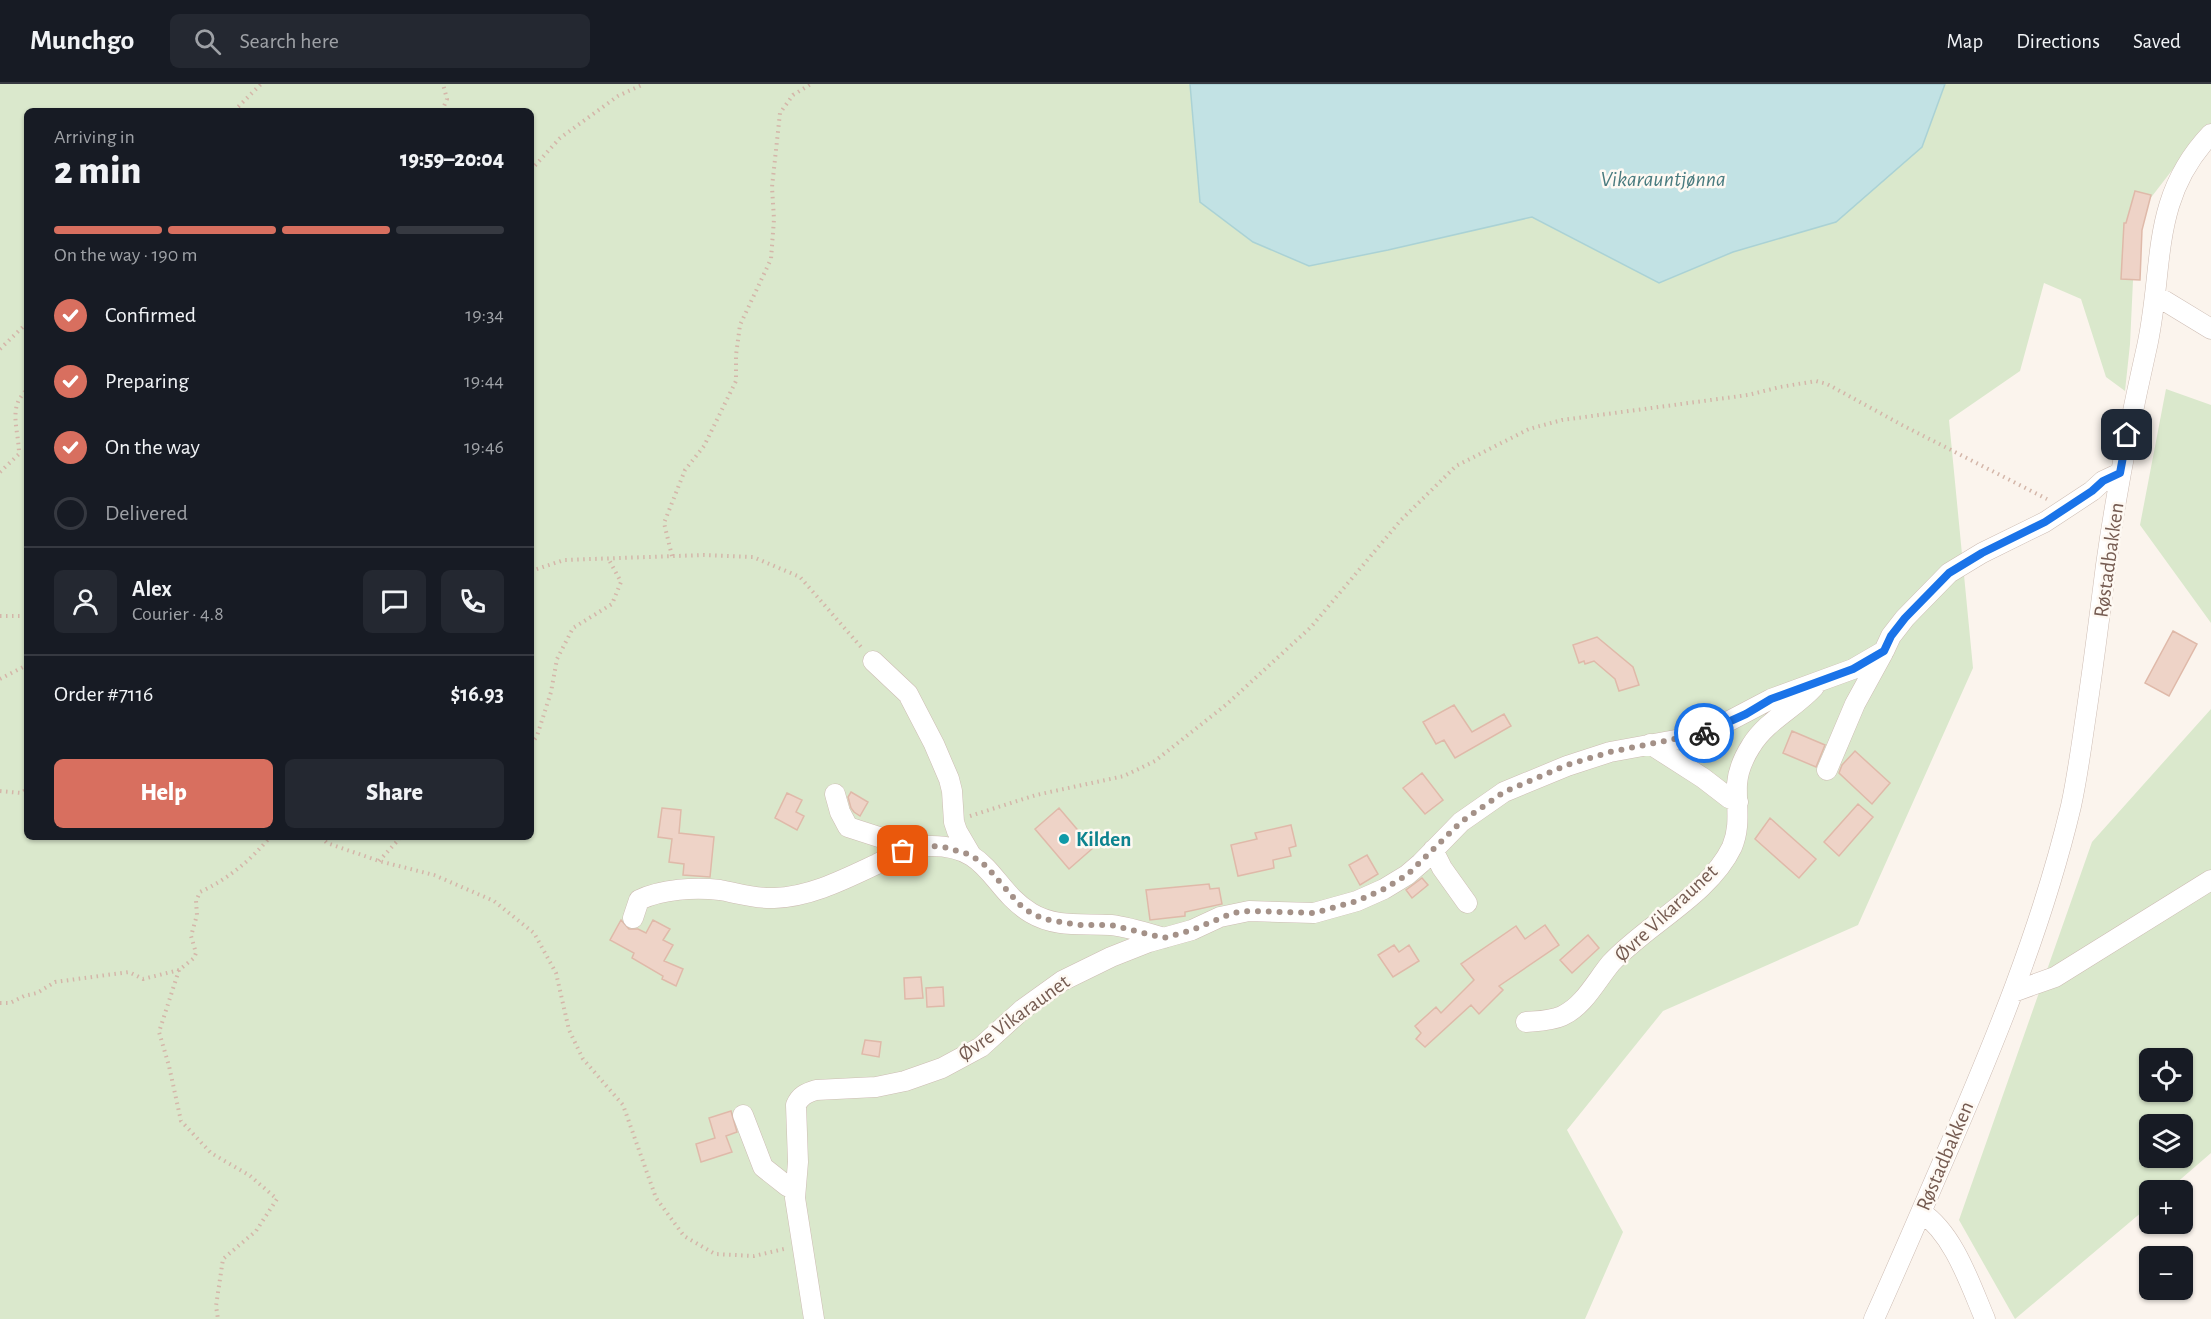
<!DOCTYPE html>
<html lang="en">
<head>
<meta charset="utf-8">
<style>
	body { margin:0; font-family:"Alegreya Sans",sans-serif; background:#242831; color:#f1f3f6; height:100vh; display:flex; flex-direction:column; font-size:22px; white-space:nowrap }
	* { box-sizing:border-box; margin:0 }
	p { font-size:20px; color:#9ea1a6 }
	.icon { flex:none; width:33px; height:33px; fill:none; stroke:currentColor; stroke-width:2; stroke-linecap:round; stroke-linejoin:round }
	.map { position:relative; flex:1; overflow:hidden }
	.sheet { position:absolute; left:24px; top:24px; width:510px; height:732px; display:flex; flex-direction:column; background:#171b24; border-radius:9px; box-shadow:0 2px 4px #0004 }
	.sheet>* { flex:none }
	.controls { position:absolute; left:2139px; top:964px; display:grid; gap:12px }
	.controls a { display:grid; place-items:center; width:54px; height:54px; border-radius:9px; background:#171b24; box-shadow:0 2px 4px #0004; font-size:30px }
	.pin { position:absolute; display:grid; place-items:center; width:51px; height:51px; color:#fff; margin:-26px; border-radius:12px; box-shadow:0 3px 9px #0006 }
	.courier { position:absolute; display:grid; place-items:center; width:60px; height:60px; margin:-30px; border:4px solid #1a73e8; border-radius:50%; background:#fff; color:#222; box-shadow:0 2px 8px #0007 }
	.overview em { font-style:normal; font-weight:800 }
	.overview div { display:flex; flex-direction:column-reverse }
	.overview { display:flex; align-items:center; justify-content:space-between; height:102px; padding:0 30px }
	h1 { font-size:39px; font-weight:800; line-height:45px }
	.bar { display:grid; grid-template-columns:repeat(4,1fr); gap:9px 6px; align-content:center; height:72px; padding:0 30px }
	.bar i { height:8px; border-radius:4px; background:#363941 }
	.bar .active { background:#d86f5f }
	.bar p { grid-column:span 4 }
	.line { display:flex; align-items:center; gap:15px; padding:0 30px; border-top:2px solid #363941 }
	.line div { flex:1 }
	.round { display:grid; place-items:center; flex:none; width:63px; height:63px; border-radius:9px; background:#242831 }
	ol { padding:0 30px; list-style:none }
	li { display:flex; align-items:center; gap:18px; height:66px }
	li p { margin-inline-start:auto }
	li .icon { padding:6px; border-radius:50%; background:#d86f5f; color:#fff; stroke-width:4 }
	li:last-child { color:#9ea1a6 }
	li i { width:33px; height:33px; border:3px solid #363941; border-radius:50% }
	.cta { display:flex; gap:12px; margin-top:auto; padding:12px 30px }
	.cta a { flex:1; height:69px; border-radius:9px; background:#d86f5f; color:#fff; font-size:24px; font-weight:800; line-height:69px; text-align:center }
	.cta a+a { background:#242831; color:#f1f3f6 }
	header { display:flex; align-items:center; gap:36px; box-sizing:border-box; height:84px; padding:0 30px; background:#171b24; border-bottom:2px solid #363941 }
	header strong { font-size:28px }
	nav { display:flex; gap:33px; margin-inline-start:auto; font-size:21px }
	.search { width:420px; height:54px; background:#242831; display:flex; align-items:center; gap:15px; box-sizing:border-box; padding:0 21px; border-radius:9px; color:#9ea1a6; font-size:22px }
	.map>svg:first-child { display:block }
</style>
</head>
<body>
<header>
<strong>Munchgo</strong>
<div class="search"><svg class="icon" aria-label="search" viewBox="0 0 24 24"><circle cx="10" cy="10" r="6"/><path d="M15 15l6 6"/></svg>Search here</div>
<nav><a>Map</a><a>Directions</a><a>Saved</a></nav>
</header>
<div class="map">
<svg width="2211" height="1235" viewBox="0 0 2211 1235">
	<rect width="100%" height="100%" fill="#fbf4ed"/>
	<path fill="#dae8cc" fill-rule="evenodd" d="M 0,0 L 1190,0 L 1200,118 L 1309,181 L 1388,166 L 1532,133 L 1659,199 L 1733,168 L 1922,63 L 1945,0 L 2211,0 L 2211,47 L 2173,85 L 2136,133 L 2130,260 L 2125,307 L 2106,293 L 2081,215 L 2044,199 L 2020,287 L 1949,336 L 1973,584 L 1858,841 L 1663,927 L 1567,1046 L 1623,1148 L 1585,1235 L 0,1235 ZM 27,27 L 531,27 L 531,753 L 27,753 Z
		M 2166,305 L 2211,321 L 2211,539 L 2140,441 Z
		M 2211,625 L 2211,1069 L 2167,1107 L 2150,1107 L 2149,1122 L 2015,1235 L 1959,1136 L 2092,758 ZM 2150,975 L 2182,975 L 2182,1008 L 2150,1008 ZM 2150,1041 L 2182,1041 L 2182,1074 L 2150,1074 Z"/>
	<path fill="#c2e2e4" stroke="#aad2d5" stroke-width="1.5" d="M 1190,0 L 1945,0 L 1922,63 L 1836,138 L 1733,168 L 1659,199 L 1532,133 L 1388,166 L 1309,182 L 1253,158 L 1200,118 Z"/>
	<path fill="#eed3c7" stroke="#dfb9a9" stroke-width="1.5" d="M 2135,107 L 2151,111 L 2142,146 L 2140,196 L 2121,195 L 2124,139 L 2126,139 Z
		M 2173,547 L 2197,560 L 2169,612 L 2145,599 Z
		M 1597,553 L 1633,583 L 1639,601 L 1619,607 L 1615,595 L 1594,577 L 1585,580 L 1584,577 L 1579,579 L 1573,561 Z
		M 1454,621 L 1472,648 L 1504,630 L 1511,642 L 1455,674 L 1444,656 L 1436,660 L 1423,638 Z
		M 1792,647 L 1825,661 L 1816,683 L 1783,669 Z
		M 1855,667 L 1890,699 L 1872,720 L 1839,689 L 1842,681 Z
		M 1422,689 L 1443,716 L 1425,730 L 1403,704 Z
		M 851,708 L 868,718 L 860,732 L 854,728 L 851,724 L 848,713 Z
		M 787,709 L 802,716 L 796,728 L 804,732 L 797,746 L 775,734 Z
		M 1858,720 L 1873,733 L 1839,772 L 1824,758 Z
		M 662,724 L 681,726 L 679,749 L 714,753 L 710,793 L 683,791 L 684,780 L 669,778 L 672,755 L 658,753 Z
		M 1059,724 L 1093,764 L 1069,785 L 1035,745 Z
		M 1770,734 L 1816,775 L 1799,794 L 1755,755 Z
		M 1291,741 L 1296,762 L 1289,764 L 1291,772 L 1273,776 L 1274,784 L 1238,792 L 1231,761 L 1257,755 L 1255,749 Z
		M 1367,771 L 1378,790 L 1360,801 L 1349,781 Z
		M 1422,794 L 1428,801 L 1412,814 L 1406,806 Z
		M 1209,800 L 1210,805 L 1219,804 L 1222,820 L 1185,828 L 1185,832 L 1150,836 L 1146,806 Z
		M 621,836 L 629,845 L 638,845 L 646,849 L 653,836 L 670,845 L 663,856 L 673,861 L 664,877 L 683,885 L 676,902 L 662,895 L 663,892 L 632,874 L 634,869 L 610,856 Z
		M 1545,841 L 1559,861 L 1499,902 L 1503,906 L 1479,930 L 1471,921 L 1425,963 L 1416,955 L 1421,949 L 1415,942 L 1436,923 L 1441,929 L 1474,896 L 1461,880 L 1516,842 L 1525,855 Z
		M 1588,851 L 1599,864 L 1572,889 L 1560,876 Z
		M 1394,861 L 1399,868 L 1409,861 L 1419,877 L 1393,893 L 1378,871 Z
		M 921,893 L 923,914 L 905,915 L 904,894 Z
		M 943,903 L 944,922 L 927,923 L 926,904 Z
		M 865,956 L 881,958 L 879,973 L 862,970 Z
		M 731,1027 L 737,1048 L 726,1052 L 732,1068 L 701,1078 L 696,1060 L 715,1054 L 709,1034 Z"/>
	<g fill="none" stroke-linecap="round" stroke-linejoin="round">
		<defs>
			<path id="minor" d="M 2156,213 L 2165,217 L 2211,245
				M 873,577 L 908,610 L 934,660 L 949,695 L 952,707 L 954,738 L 957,747 L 971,771
				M 1650,660 L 1703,694 L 1729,714 L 1738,718
				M 1827,686 L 1855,620 L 1883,569
				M 835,710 L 840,728 L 848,743 L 913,764
				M 1433,766 L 1442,784 L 1467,819
				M 633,834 L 639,816 C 662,805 695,803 720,806 C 737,809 756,815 774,814 C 810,813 845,795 877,780 C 893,772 910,762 928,762 C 990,760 990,804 1031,829 C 1056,844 1083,839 1111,841 C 1128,843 1147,849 1164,854
				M 2013,908 L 2055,893 L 2211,796
				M 1526,938 C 1538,937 1551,937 1562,932 C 1584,922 1596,897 1611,879 C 1647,840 1709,811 1732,763 C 1741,742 1736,722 1737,700 C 1738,687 1744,673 1751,662 C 1766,637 1795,624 1814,603
				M 743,1031 L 763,1083 L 787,1102 L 794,1105
				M 1921,1128 C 1954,1150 1970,1200 1985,1235
				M 814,1235 L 795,1114 L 798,1078 L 796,1021 C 800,1012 806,1009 816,1006 L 876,1003 L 905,997 L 942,984 L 981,963 L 1023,925 L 1062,897 L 1111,873 L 1149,858 L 1192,846 L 1220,833 L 1249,827 L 1314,829 L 1357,817 L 1384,805 L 1407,791 L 1421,779 L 1461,738 L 1504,708 L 1567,682 L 1610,668 L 1681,655 L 1712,646 L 1771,615 L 1853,585 L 1884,567 L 1891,552 L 1905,534 L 1949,489 L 1982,469 L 2045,438 L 2092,407 L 2103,397 L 2120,389
				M 1874,1235 C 1898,1182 1921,1128 1944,1075 C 1994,960 2042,844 2071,722 C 2078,690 2082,657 2087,624 C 2094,576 2100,529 2106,481 C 2116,409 2130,338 2146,267 C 2165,186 2148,116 2211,50"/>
		</defs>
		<use href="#minor" stroke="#cdbcb3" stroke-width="21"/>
		<path stroke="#d4b6a9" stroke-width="4" stroke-dasharray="1.5 4.5" stroke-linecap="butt" d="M 234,27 L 261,0
			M 442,27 L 447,15 L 443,0
			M 531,86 L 560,54 L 618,12 L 644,0
			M 0,265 L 27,239
			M 0,388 L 19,370 C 19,346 7,323 27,306
			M 672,472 L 664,439 L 685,386 L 704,362 L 736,297 L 736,271 L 740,241 L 771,175 L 774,135 L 772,103 L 780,29 L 793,11 L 811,0
			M 531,487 L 564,476 L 704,471 L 753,473 L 800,493 L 861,563
			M 0,532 L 27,532
			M 0,595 L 27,581
			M 531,660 L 537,652 L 551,608 L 557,575 L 573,544 L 612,520 L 621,498 L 608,474
			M 0,707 L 21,709 L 27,705
			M 970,732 L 1036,711 L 1124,692 L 1155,677 L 1227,620 L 1311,543 L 1401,436 L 1456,382 L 1529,345 L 1562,336 L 1748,311 L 1780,303 L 1816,297 L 1827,300 L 1902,341 L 2047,415
			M 321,753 L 327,759 L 379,777 L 434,791 L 494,817 L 534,849 L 556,889 L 569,946 L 583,975 L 623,1021 L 656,1114 L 684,1152 L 715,1170 L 754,1172 L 784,1165
			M 379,777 L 401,753
			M 179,886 L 159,948 L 169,982 L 181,1037 L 211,1069 L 249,1091 L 277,1115 L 256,1147 L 223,1175 L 216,1222 L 218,1235
			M 0,919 L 10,919 L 24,912 L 37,909 L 55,898 L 129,888 L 143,895 L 179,886 L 194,874 L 196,869 L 191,852 L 197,831 L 196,817 L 200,808 C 228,795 250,777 270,753"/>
		<use href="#minor" stroke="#fff" stroke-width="20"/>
	</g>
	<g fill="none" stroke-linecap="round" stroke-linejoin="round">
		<path stroke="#a49188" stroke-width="6" stroke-dasharray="0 10.8" d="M 903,767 L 921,762 L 931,762 L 944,763 L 971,771 L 986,782 L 1019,820 L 1031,829 L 1044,835 L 1078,841 L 1111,841 L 1164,854 L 1192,846 L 1233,829 L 1249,827 L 1314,829 L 1357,817 L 1384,805 L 1407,791 L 1461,738 L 1504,708 L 1567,681 L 1610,668 L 1704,649"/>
		<path stroke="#1a73e8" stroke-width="8" d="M 1704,649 L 1746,630 L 1771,615 L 1853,585 L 1884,567 L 1891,552 L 1905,534 L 1949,489 L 1982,469 L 2045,438 L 2092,407 L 2103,397 L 2120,389 L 2127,351"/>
	</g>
	<circle fill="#0f9aa8" stroke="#fef9f3" stroke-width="2" cx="1064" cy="755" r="6"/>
	<g text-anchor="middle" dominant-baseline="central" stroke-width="5" stroke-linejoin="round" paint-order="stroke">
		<g font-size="21" fill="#755b51" stroke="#fef9f3">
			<text transform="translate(2109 476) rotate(-82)">Røstadbakken</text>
			<text transform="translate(1666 829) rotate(-43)">Øvre Vikaraunet</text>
			<text transform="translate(1014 934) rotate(-36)">Øvre Vikaraunet</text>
			<text transform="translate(1945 1072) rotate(-67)">Røstadbakken</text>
		</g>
		<g font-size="21" font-weight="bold" fill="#0d838f" stroke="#fef9f3" text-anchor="start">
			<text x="1076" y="755">Kilden</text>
		</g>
		<g font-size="22" font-style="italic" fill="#497b7f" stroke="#fef9f3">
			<text x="1663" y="95">Vikarauntjønna</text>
		</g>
	</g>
</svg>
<div class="controls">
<a><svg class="icon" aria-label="locate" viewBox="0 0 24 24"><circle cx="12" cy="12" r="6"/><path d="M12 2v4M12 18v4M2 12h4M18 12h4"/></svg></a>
<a><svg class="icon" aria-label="layers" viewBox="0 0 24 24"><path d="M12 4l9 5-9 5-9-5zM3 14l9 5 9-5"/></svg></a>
<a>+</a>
<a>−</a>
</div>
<div class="pin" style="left:903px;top:767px;background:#ea580c"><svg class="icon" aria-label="bag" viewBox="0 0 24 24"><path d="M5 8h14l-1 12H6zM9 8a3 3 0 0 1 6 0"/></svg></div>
<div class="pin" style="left:2127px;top:351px;background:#1f2937"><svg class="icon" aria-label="home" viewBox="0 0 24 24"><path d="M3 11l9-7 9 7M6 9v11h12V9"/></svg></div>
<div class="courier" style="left:1704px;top:649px"><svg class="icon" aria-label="bike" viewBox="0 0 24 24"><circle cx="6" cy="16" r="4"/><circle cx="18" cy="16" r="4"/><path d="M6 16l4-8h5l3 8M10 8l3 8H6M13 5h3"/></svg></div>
<section class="sheet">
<div class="overview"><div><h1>2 min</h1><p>Arriving in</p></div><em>19:59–20:04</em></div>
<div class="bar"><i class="active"></i><i class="active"></i><i class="active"></i><i></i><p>On the way · 190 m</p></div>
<ol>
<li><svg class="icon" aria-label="check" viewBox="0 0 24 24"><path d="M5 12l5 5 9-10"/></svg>Confirmed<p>19:34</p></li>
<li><svg class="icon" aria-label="check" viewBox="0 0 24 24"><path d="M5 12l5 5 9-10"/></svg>Preparing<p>19:44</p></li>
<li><svg class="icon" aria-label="check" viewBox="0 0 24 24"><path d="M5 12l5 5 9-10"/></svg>On the way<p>19:46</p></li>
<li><i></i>Delivered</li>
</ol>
<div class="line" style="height:108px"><a class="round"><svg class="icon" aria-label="person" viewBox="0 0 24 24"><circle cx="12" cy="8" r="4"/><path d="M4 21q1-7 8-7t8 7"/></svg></a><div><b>Alex</b><p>Courier · 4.8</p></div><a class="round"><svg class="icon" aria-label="chat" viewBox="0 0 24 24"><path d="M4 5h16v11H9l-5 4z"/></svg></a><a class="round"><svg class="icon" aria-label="phone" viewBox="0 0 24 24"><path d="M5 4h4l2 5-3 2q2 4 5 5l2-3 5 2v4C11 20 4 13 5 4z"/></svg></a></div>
<div class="line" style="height:78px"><div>Order #7116</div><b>$16.93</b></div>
<div class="cta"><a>Help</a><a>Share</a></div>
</section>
</div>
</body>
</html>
